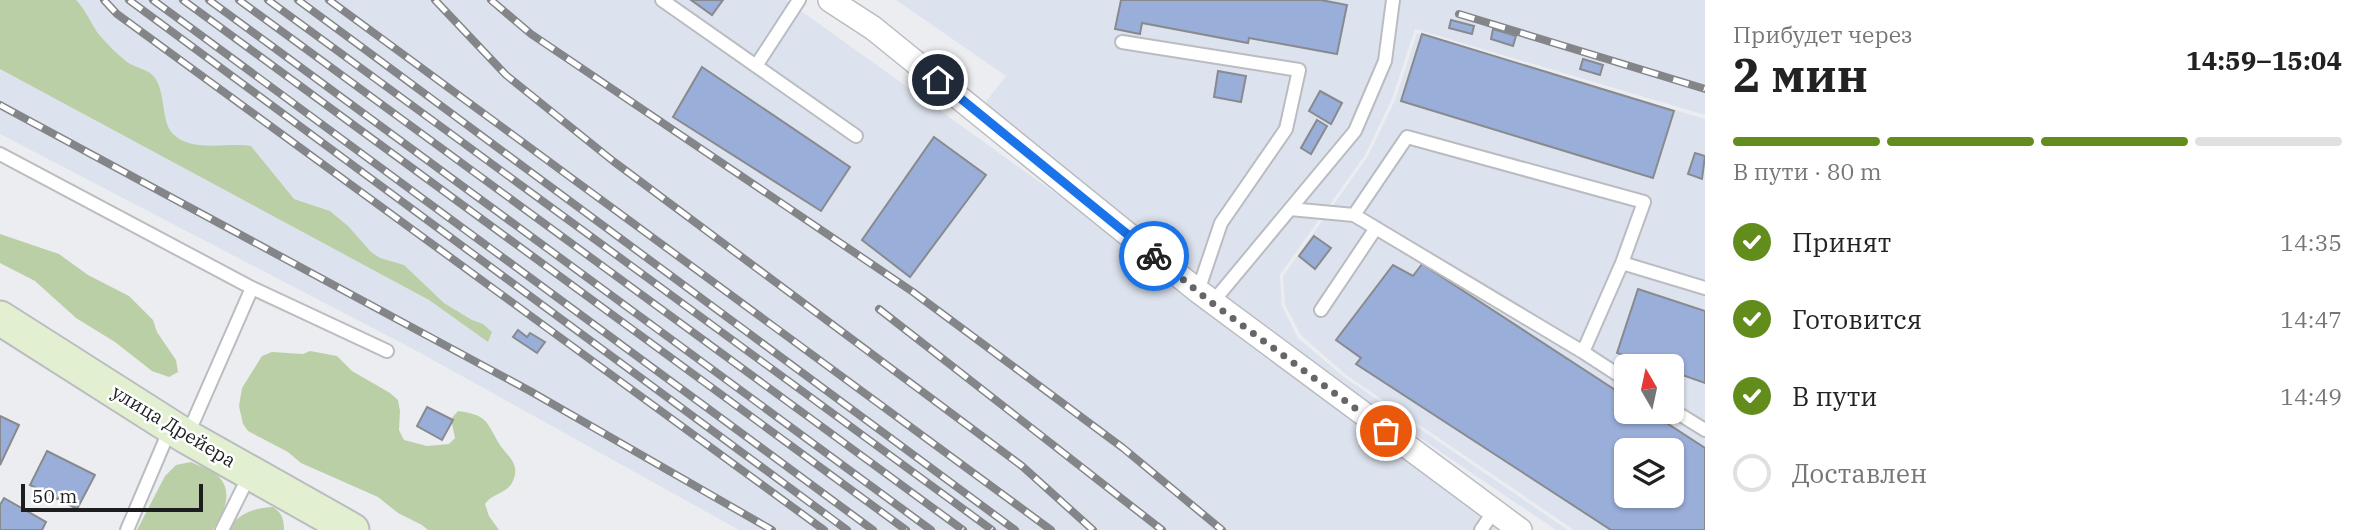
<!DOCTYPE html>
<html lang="ru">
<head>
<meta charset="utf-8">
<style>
	body { margin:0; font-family:"IBM Plex Serif",serif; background:#f2f2f2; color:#222; height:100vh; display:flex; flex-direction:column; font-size:26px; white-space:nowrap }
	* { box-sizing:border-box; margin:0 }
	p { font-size:23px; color:#767676 }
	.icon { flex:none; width:38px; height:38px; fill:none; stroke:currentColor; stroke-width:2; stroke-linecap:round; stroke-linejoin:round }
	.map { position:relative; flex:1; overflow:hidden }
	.drawer { display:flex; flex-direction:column; background:#fff; width:665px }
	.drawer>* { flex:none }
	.needle { width:46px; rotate:351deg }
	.fabs { position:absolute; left:1614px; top:354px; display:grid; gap:14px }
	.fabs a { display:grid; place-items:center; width:70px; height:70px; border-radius:10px; background:#fff; box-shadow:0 2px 5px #0004; font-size:35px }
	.scale { position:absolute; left:21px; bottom:18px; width:182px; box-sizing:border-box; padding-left:7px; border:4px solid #1c1d1f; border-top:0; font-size:19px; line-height:24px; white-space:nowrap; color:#1c1d1f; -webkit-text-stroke:5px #fff; paint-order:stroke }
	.pin { position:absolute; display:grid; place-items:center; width:60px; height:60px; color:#fff; margin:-30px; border:4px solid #fff; border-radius:50%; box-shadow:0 2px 7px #0007 }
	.courier { position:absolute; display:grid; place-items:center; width:70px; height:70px; margin:-35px; border:5px solid #1a73e8; border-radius:50%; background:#fff; color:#222; box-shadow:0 2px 9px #0007 }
	.headline em { font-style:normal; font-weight:700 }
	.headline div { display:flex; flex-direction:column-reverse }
	.headline { display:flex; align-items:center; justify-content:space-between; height:119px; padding:0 28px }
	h1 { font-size:46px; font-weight:700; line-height:52px }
	.bar { display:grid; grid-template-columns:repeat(4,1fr); gap:10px 7px; align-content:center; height:84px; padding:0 28px }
	.bar i { height:9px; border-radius:5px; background:#e0e0e0 }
	.bar .on { background:#628c1b }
	.bar p { grid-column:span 4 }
	ol { padding:0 28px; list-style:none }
	li { display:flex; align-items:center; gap:21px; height:77px }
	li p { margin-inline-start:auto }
	li .icon { padding:7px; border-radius:50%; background:#628c1b; color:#fff; stroke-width:4 }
	li:last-child { color:#767676 }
	li i { width:38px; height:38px; border:4px solid #e0e0e0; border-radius:50% }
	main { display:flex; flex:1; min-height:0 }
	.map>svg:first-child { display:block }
</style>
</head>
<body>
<main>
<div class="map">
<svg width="1705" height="530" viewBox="0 0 1705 530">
	<rect width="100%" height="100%" fill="#ebedf1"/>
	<path fill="#dde3ee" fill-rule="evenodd" d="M 0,0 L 786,0 L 1101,226 L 1500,530 L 739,530 L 413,349 L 0,134 Z
		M 896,0 L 1705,0 L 1705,115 L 1415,29 L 1392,99 L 1365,155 L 1280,275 L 1282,306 L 1298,338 L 1344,377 L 1568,530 L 1556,530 L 1287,348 L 981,108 L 1006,76 Z
		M 1417,33 L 1705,119 L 1705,530 L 1574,530 L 1346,375 L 1301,335 L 1285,305 L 1283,276 L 1368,156 L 1395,100 ZM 1626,366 L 1671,366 L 1671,411 L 1626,411 ZM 1626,450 L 1671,450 L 1671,495 L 1626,495 Z"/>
	<path fill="#bbcfa6" d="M 0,0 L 76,0 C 85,9 90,21 97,32 C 105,42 117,54 127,62 C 137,69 148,68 155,78 C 166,94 161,122 173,134 C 192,153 228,142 251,146 L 294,199 L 330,211 L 348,226 L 371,252 L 380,258 L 404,265 L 444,303 L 472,320 L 483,324 L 492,332 L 488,342 L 429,300 L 0,69 Z
		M 0,234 L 59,254 L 88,275 L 129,296 L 153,320 L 157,332 L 176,360 L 178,372 L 169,377 L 152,371 L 115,342 L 76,318 L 35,281 L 0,263 Z
		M 310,351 L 337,356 L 352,371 L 390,393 L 398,400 L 400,411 L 399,430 L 404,440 L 427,446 L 449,444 L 455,438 L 451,419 L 458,411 C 486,415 486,420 498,442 C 506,456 521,462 513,481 C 507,494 492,493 485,504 L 489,516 L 499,530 L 428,530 L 422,525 L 398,513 L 378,497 L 301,463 L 288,452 L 248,431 L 243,424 L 239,406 L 242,388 L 262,356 L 272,352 L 303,354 Z
		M 191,462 C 199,466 215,471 220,478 C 234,495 222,515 213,530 L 137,530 L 165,476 L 176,465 Z
		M 273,507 C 282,513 284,519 284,530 L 228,530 C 238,513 254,508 273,507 Z"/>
	<path fill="#9aaeda" stroke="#888a8e" stroke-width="2" fill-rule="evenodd" d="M 691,0 L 723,0 L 712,15 Z
		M 1121,0 L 1321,0 L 1347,5 L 1337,54 L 1249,38 L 1248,43 L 1142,23 L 1140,34 L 1115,29 Z
		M 1451,20 L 1474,26 L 1472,34 L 1449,28 Z
		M 1493,29 L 1516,36 L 1513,46 L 1491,39 Z
		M 1422,34 L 1674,111 L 1653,178 L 1401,101 Z
		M 1583,59 L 1603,65 L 1600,75 L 1580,69 Z
		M 702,67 L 850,167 L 821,211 L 673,117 Z
		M 1218,71 L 1246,76 L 1241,102 L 1214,97 Z
		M 1320,91 L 1342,103 L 1331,124 L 1309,111 Z
		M 1317,120 L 1327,126 L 1311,154 L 1301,148 Z
		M 934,137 L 986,175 L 910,277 L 862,240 Z
		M 1695,153 L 1705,156 L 1702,179 L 1688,174 Z
		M 1314,236 L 1331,248 L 1315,269 L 1299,256 Z
		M 1422,264 L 1626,397 L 1626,411 L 1648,411 L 1705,448 L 1705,530 L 1611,530 L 1356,364 L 1361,358 L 1336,340 L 1393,265 L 1413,276 ZM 1626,450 L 1671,450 L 1671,495 L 1626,495 Z
		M 1638,289 L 1705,311 L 1705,383 L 1671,371 L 1671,366 L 1654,366 L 1617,353 Z
		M 518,330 L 527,337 L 530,333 L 545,342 L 537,353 L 513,337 Z
		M 427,407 L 453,420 L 442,440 L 417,426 Z
		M 0,416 L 19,425 L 0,465 Z
		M 47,451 L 95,475 L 77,509 L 30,485 Z
		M 4,498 L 46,522 L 42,530 L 0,530 L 0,505 Z"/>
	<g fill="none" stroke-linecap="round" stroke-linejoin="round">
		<defs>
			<path id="lane" d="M 662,0 L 856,136
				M 1122,42 L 1299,70 L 1286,129 L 1221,223 L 1198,291
				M 756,66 L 799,0
				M 0,154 L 252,288 L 387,351
				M 1290,209 L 1354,215 L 1583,352 L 1622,263
				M 1354,215 L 1407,137 L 1644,202 L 1622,263 L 1705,288
				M 1212,303 L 1355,131 L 1385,61 L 1393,0
				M 1321,310 L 1376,228
				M 1583,352 L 1626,380
				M 1671,409 L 1705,430
				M 187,436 L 252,288
				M 127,530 L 170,429
				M 222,530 L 250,474
				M 1481,530 L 1494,511"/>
			<path id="street" d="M 830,0 L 873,28 L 1198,291 L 1520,530"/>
			<path id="secondary" d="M 0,318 L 187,437 L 352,530"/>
		</defs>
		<use href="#lane" stroke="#babcc0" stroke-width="16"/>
		<use href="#street" stroke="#babcc0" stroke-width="26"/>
		<use href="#secondary" stroke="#babcc0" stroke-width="37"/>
		<use href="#lane" stroke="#fff" stroke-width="12"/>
		<use href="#street" stroke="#fff" stroke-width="23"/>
		<use href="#secondary" stroke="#e2f0d1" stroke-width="33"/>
		<defs>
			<path id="rail" d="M 104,0 L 117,14 L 824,530
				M 129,0 L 847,530
				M 153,0 L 873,530
				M 183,0 L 906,530
				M 209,0 L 931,530
				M 239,0 L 963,530
				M 268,0 L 992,530
				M 298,0 L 1015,530
				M 329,0 L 1051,530
				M 435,0 L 506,75 L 613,161 L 1022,466 L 1093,530
				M 491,0 L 531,34 L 913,292 L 1123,448 L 1222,530
				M 1459,14 L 1705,89
				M 0,105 L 530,391 L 772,530
				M 879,309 L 1162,530"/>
		</defs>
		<use href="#rail" stroke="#848588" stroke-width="8"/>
		<use href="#rail" stroke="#fff" stroke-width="5" stroke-dasharray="16" stroke-linecap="butt"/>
	</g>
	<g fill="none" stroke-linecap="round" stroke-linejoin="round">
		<path stroke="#646668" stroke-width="7" stroke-dasharray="0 12.6" d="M 1154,256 L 1212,303 L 1386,431"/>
		<path stroke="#1a73e8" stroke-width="9" d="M 938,80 L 1154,256"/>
	</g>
	<g text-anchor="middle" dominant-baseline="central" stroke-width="5" stroke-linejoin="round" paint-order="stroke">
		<g font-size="19" fill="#1c1d1f" stroke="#fff">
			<text transform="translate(174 426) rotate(31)">улица Дрейера</text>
		</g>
	</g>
</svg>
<div class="fabs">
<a><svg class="needle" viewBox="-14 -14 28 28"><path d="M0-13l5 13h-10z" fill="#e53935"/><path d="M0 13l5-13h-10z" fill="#767676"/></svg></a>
<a><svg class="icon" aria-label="layers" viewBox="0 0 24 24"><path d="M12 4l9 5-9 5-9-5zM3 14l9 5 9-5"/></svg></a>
</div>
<div class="scale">50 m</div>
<div class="pin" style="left:1386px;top:431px;background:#ea580c"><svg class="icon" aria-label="bag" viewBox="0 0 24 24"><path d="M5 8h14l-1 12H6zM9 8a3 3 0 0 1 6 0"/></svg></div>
<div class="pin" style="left:938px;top:80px;background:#1f2937"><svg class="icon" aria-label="home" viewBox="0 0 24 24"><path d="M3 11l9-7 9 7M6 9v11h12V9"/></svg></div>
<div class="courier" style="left:1154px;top:256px"><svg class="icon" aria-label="bike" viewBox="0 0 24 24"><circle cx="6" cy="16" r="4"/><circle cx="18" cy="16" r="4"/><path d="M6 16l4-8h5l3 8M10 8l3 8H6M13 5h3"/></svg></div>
</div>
<section class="drawer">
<div class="headline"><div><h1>2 мин</h1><p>Прибудет через</p></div><em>14:59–15:04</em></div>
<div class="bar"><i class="on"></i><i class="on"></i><i class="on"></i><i></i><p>В пути · 80 m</p></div>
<ol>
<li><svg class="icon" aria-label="check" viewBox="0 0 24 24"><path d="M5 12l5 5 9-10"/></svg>Принят<p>14:35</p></li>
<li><svg class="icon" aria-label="check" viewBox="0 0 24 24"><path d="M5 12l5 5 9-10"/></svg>Готовится<p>14:47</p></li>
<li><svg class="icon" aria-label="check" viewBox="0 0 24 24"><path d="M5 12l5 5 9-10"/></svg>В пути<p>14:49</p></li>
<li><i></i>Доставлен</li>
</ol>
</section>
</main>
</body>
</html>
